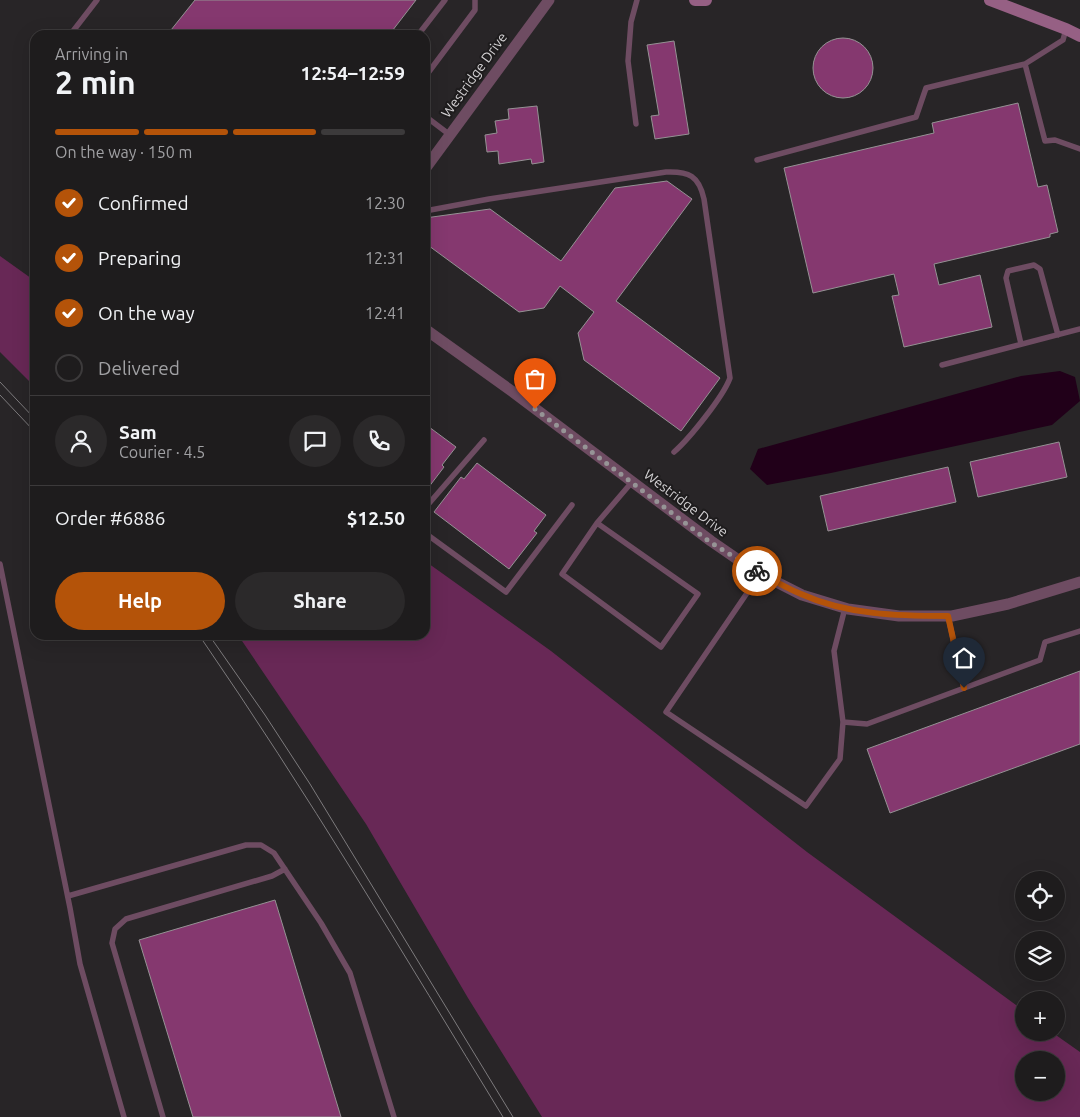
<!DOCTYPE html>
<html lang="en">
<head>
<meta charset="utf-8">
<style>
	body { margin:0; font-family:Ubuntu,sans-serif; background:#2b292a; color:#f1f3f6; height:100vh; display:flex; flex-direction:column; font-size:19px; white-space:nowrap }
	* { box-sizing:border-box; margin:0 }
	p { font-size:16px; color:#a1a1a4 }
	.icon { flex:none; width:28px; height:28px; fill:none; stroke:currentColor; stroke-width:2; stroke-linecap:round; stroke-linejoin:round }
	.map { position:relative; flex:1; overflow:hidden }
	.side { position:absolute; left:30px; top:30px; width:400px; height:610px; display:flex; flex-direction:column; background:#1e1c1d; border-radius:15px; box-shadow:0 5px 20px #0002,0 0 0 1px #3c3a3b }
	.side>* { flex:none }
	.tools { position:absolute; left:1015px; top:871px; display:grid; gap:10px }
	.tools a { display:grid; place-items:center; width:50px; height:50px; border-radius:50%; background:#1e1c1d; box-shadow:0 5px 20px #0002,0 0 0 1px #3c3a3b; font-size:25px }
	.pin { position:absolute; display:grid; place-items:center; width:42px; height:42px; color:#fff; margin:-51px -21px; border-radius:50% 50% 50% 0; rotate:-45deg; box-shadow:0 0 5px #0007 }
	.pin .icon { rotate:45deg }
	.courier { position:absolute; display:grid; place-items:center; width:50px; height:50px; margin:-25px; border:4px solid #b45309; border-radius:50%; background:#fff; color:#222; box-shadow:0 1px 6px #0007 }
	.overview em { font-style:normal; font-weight:700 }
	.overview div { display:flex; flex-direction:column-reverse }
	.overview { display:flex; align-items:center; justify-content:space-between; height:85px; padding:0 25px }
	h1 { font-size:32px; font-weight:700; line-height:38px }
	.bar { display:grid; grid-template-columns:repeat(4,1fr); gap:8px 5px; align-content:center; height:60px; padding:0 25px }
	.bar i { height:6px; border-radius:4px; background:#3c3a3b }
	.bar .active { background:#b45309 }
	.bar p { grid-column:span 4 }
	.line { display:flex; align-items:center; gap:12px; padding:0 25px; border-top:1px solid #3c3a3b }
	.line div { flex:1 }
	.round { display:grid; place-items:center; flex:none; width:52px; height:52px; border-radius:26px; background:#2b292a }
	ol { padding:0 25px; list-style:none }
	li { display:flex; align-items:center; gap:15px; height:55px }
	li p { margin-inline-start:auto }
	li .icon { padding:5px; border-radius:50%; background:#b45309; color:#fff; stroke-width:4 }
	li:last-child { color:#a1a1a4 }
	li i { width:28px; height:28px; border:2px solid #3c3a3b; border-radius:50% }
	.button { display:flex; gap:10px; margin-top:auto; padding:10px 25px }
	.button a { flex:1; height:58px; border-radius:30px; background:#b45309; color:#fff; font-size:20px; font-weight:700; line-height:58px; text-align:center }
	.button a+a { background:#2b292a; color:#f1f3f6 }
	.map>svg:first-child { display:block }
</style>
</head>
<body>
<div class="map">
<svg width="1080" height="1117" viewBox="0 0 1080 1117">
	<rect width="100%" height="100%" fill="#282527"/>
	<path fill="#682856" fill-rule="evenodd" d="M 0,256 L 35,281 L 35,387 L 0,352 Z
		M 425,561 L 551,651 L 807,852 L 1024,1011 L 1024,1032 L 1053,1033 L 1080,1052 L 1080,1117 L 542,1117 L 468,998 L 366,824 L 238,635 L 425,635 ZM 1024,1060 L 1056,1060 L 1056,1092 L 1024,1092 Z"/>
	<path fill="#210019" d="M 1060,371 L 1075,377 L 1080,401 L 1052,425 L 831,473 L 767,485 L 750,469 L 758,449 L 1021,376 Z"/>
	<path fill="#85386f" stroke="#959294" d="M 195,0 L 416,0 L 389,35 L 167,35 Z
		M813 68a30 30 0 1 1 60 0a30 30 0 1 1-60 0Z
		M 674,41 L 689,134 L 655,139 L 651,116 L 659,115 L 647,45 Z
		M 1018,103 L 1038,187 L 1047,185 L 1058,232 L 1050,234 L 1050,237 L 934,264 L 939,285 L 980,275 L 992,327 L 904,347 L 892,296 L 899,295 L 894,274 L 813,293 L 784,168 L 934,133 L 932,123 Z
		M 537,106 L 544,162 L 532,164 L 531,159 L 499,164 L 498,151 L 487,152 L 485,135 L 497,133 L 495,121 L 509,119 L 508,109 Z
		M 667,181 L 692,199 L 616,301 L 720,378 L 681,431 L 584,360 L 578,333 L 594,312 L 560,286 L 544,308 L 519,312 L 425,243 L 425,218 L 490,209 L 561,261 L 615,188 Z
		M 425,424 L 456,447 L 442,465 L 444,467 L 425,492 Z
		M 1059,442 L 1067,477 L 978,497 L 970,462 Z
		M 477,463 L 546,515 L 534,531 L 537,533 L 509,569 L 434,512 L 461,477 L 464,479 Z
		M 948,467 L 956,502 L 828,531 L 820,496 Z
		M 1080,671 L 1080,744 L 890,813 L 867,749 Z
		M 275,900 L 341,1117 L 193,1117 L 139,940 Z"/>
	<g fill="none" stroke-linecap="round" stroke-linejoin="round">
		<path stroke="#6e4c62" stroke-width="5.5" d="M 1066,29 L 1063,40 L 1025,64 L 1045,141 L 1055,140 L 1080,149
			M 70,35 L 97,0
			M 418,35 L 445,0
			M 425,77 L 475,10 L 475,0
			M 425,116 L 450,135
			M 636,124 L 628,61 L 631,22 L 637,0
			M 757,160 L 916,117 L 926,88 L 1025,64
			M 425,211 L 489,199 L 666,172 C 689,171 699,176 704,199 L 730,378 C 723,397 689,439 674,452
			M 1021,344 L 1006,278 L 1008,271 L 1034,265 L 1040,269 L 1058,335
			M 942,365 L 1080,329
			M 425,508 L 484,440
			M 597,523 L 698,594 L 661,647 L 562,574 L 597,523 L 632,482
			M 425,533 L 506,592 L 572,505
			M 0,564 L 70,908 L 80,964 L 124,1117
			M 760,574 L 666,712 L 806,806 L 840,759 L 843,722 L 834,651 L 845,608
			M 948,616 L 964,688
			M 843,722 L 867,724 L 1040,660 L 1045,642 L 1080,631
			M 68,896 L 246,845 L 261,845 L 274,853 L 321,923 L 350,973 L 394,1117
			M 163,1117 L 112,943 L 115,929 L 126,919 L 272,876 L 285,869"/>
		<path stroke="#6e4c62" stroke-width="11" d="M 425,169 L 549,0
			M 425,329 L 513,392 L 711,541 L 753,570 L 802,595 L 848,609 L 899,616 L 952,616 L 1008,604 L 1080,582"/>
		<path stroke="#966084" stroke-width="12" d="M 695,0 L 706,0
			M 990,0 L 1066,29 L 1080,36"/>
		<path stroke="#7d7b7d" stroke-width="1" d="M 0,382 L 35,419
			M 0,395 L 35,432
			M 199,635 C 307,792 404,955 503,1117
			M 209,635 L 265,715 L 310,784 L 513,1117"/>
	</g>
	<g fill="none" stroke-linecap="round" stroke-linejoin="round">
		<path stroke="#969496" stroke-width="5" stroke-dasharray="0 9" d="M 535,409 L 710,542 L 757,571"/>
		<path stroke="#b45309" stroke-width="6" d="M 757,571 C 771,579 786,588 801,594 C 847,615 899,616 948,616 L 964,688"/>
	</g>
	<g text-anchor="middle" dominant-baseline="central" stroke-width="4" stroke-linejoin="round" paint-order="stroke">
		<g font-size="14" fill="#d2d0d2" stroke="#1e1c1d">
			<text transform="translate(474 75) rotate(-54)">Westridge Drive</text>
			<text transform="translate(686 503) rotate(37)">Westridge Drive</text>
		</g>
	</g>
</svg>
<div class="tools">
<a><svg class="icon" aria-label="locate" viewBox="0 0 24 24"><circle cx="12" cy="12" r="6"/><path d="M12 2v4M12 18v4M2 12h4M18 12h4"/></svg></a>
<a><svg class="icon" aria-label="layers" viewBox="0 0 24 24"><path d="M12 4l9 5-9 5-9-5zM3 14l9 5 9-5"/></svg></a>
<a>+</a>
<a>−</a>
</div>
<div class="pin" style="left:535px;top:409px;background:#ea580c"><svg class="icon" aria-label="bag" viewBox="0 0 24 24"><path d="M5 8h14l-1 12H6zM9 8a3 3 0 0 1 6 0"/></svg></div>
<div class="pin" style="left:964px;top:688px;background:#1f2937"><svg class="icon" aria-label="home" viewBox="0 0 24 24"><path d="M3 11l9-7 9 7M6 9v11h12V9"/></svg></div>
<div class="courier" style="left:757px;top:571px"><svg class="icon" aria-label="bike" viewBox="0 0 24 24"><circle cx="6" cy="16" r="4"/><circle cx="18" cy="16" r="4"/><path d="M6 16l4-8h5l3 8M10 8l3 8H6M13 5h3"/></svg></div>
<section class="side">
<div class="overview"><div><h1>2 min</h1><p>Arriving in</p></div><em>12:54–12:59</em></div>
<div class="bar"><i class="active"></i><i class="active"></i><i class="active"></i><i></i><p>On the way · 150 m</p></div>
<ol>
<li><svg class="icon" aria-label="check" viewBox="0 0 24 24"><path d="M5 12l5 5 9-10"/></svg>Confirmed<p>12:30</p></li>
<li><svg class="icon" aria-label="check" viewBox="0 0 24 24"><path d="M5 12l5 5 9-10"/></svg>Preparing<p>12:31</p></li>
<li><svg class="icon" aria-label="check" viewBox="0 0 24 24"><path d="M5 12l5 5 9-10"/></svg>On the way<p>12:41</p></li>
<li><i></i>Delivered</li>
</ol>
<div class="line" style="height:90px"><a class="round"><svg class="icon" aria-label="person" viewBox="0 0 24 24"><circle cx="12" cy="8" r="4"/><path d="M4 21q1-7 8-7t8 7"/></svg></a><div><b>Sam</b><p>Courier · 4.5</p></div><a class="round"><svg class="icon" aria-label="chat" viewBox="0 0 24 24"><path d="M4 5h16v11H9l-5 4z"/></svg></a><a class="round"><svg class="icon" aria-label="phone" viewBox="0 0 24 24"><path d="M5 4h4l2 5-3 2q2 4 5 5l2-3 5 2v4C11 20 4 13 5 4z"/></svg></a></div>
<div class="line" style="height:65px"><div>Order #6886</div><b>$12.50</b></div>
<div class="button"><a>Help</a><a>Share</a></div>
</section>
</div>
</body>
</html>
